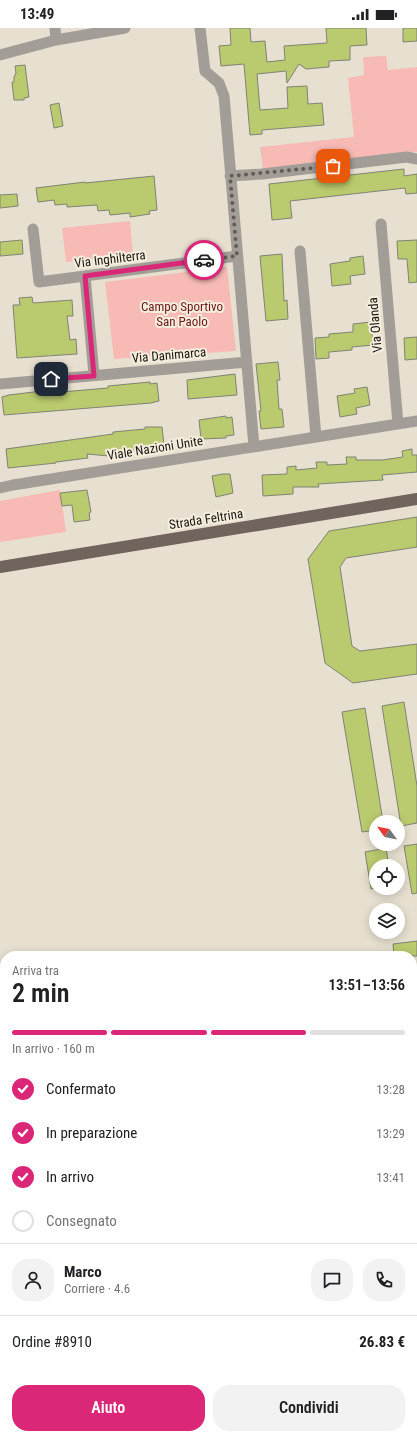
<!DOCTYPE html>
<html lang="it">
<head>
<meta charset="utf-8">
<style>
	body { margin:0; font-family:"Roboto Condensed",sans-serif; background:#f2f2f2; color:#202124; height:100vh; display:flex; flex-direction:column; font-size:15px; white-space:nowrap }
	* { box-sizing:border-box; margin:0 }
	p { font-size:13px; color:#757577 }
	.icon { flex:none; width:22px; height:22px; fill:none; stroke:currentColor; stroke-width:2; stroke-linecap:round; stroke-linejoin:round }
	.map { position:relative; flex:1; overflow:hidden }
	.sheet { position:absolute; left:0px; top:923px; width:417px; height:488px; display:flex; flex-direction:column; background:#fff; border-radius:16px 16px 0 0; box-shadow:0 2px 10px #0003 }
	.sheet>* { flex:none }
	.needle { width:26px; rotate:303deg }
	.controls { position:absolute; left:369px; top:787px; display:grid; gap:8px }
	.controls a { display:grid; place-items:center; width:36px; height:36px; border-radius:50%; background:#fff; box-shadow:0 2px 10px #0003; font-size:20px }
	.pin { position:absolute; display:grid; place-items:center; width:34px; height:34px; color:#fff; margin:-17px; border-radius:8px; box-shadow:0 2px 6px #0006 }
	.courier { position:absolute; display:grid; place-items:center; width:40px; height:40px; margin:-20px; border:3px solid #db2777; border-radius:50%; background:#fff; color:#222; box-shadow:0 1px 5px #0007 }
	.head em { font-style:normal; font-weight:600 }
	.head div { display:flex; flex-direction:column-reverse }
	.head { display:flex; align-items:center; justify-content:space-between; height:68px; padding:0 12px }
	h1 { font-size:26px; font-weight:600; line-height:30px }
	.bar { display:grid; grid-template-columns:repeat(4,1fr); gap:6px 4px; align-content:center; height:48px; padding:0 12px }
	.bar i { height:5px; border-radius:3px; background:#e0e0e0 }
	.bar .current { background:#db2777 }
	.bar p { grid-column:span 4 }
	.line { display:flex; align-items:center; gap:10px; padding:0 12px; border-top:1px solid #e0e0e0 }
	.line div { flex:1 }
	.round { display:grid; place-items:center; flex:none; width:42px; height:42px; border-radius:16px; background:#f2f2f2 }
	ol { padding:0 12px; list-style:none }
	li { display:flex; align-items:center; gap:12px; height:44px }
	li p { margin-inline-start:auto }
	li .icon { padding:4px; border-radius:50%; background:#db2777; color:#fff; stroke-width:4 }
	li:last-child { color:#757577 }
	li i { width:22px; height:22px; border:2px solid #e0e0e0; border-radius:50% }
	.button { display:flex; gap:8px; margin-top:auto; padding:8px 12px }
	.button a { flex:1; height:46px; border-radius:16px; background:#db2777; color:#fff; font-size:16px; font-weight:600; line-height:46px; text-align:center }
	.button a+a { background:#f2f2f2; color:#202124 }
	.status { display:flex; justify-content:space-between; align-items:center; height:28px; padding:0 20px; background:#fff; direction:ltr }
	.status svg { height:11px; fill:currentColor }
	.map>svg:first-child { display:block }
</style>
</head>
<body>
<div class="status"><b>13:49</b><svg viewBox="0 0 49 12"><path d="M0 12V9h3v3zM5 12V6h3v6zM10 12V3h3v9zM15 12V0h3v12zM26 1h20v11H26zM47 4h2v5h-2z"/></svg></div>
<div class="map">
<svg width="417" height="1411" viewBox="0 0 417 1411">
	<rect width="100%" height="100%" fill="#e7e0d0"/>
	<path fill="#f7bab4" d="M 386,28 L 388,42 L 417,39 L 417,124 L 263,142 L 260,119 L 354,109 L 348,50 L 364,47 L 363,29 Z
		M 130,193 L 133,227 L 66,234 L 62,200 Z
		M 227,239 L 236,323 L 114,331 L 105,254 Z
		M 60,462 L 66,504 L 0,514 L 0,473 Z"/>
	<path fill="#baca6e" stroke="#808374" d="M 230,0 L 250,0 L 251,14 L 265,13 L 267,34 L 285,32 L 284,18 L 327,15 L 326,0 L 366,0 L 367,17 L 350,18 L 350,32 L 329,33 L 329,39 L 306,41 L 299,36 L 287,55 L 286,43 L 257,46 L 260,82 L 288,80 L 287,59 L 307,58 L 308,76 L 322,75 L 324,97 L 262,102 L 262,106 L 250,107 L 244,36 L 221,38 L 219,18 L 231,17 Z
		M 403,0 L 417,0 L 417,13 L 403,14 Z
		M 25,37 L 29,69 L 24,70 L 24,72 L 14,72 L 12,54 L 14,54 L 14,49 L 16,45 L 15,38 Z
		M 59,75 L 63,98 L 54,100 L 50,77 Z
		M 404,141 L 404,148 L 417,146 L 417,165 L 406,166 L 405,160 L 290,173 L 292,190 L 272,192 L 269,156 Z
		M 154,148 L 157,182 L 149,183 L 150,186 L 130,189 L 130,185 L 110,187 L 109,182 L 98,183 L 97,177 L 67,179 L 67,176 L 55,177 L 54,172 L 38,174 L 36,160 L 85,154 L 85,155 Z
		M 17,166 L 18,178 L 0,180 L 0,167 Z
		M 22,212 L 23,226 L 0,228 L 0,214 Z
		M 417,212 L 417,254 L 409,255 L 407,231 L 398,231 L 397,213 Z
		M 282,226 L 284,273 L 287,272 L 288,291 L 266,293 L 260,228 Z
		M 363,228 L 365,246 L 350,248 L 351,256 L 332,258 L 330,236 L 350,233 L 350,230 Z
		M 32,269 L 33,275 L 72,272 L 73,288 L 67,288 L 70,312 L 76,311 L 77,326 L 17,330 L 13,277 L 20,277 L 19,270 Z
		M 371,294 L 373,317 L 352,319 L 352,322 L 329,324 L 329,330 L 316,331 L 315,310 L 329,309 L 329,306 L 353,304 L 353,296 Z
		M 417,309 L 417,331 L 405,332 L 404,310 Z
		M 278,334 L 280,352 L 277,352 L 279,381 L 282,381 L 284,399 L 261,401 L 259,383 L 261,383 L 256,336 Z
		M 235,346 L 237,367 L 188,371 L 187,352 Z
		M 150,354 L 150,356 L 157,355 L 159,373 L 151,375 L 4,387 L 2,369 L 9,367 L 50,362 L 50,365 L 108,360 L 108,358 Z
		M 367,359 L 370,377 L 356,380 L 357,386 L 340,389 L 337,368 L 355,365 L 354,361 Z
		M 226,388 L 226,390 L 232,389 L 234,407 L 226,408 L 226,410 L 201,411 L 199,392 Z
		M 145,399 L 162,399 L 164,417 L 124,424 L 109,425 L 109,428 L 87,426 L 88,430 L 56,434 L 56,435 L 8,440 L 6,421 L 113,406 L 113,404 L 145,401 Z
		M 412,421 L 412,427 L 417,427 L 417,444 L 382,447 L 383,452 L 318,456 L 319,459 L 293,459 L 293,466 L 263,468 L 262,447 L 287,446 L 287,439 L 296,438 L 296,442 L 317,440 L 316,434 L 327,434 L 327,437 L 347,436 L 346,429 L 356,429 L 356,432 L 382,432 L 403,429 L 402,423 Z
		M 223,446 L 230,446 L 233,465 L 216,469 L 212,448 Z
		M 87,462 L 91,484 L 89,485 L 90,492 L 74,494 L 72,477 L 62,478 L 60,465 Z
		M 417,489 L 417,519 L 346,530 L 340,539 L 352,618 L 360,623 L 417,616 L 417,646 L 353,655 L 325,635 L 308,531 L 329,503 Z
		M 404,674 L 417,758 L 417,795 L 401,798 L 382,678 Z
		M 365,680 L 383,794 L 376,794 L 376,802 L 362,804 L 342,684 Z
		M 417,816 L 417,865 L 412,866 L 404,818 Z
		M 386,820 L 389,838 L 376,838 L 376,860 L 371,861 L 365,824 Z
		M 417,913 L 417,928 L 394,928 L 393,916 Z"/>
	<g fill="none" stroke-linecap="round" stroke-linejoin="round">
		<path stroke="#a39d98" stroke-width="11" d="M 55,0 L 56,12
			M 200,0 L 205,43 L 219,55 L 224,68 L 254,419
			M 0,27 L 56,12 L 125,0
			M 230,148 L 262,146 L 407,129 L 417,131
			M 381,196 L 398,396
			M 33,201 L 39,254 L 237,228
			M 300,223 L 316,409
			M 85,248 L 94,347
			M 0,356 L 247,334
			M 0,460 L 13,457 L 417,393"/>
		<path stroke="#857c75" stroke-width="12" d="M 412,1397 L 417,1396
			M 361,1411 L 380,1406"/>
		<path stroke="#70645d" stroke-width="12" d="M 0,539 L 417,471"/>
	</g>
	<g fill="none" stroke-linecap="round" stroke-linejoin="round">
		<path stroke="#625d54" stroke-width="4" stroke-dasharray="0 7.2" d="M 204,232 L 237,228 L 230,148 L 333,138"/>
		<path stroke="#db2777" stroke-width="5" d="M 51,351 L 94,348 L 85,248 L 204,232"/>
	</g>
	<g text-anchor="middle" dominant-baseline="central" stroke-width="4" stroke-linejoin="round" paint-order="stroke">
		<g font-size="13" fill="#1a1711" stroke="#f5eddd">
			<text transform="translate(110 231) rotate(-7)">Via Inghilterra</text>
			<text transform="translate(375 297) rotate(-95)">Via Olanda</text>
			<text transform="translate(169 327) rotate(-5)">Via Danimarca</text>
			<text transform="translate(155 420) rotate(-9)">Viale Nazioni Unite</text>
			<text transform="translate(206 491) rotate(-9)">Strada Feltrina</text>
		</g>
		<g font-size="13" fill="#6b1617" stroke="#f5eddd">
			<text x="182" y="278">Campo Sportivo<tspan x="182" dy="15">San Paolo</tspan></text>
		</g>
	</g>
</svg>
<div class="controls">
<a><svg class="needle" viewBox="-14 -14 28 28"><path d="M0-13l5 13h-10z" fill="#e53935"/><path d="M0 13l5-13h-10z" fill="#757577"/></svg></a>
<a><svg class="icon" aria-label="locate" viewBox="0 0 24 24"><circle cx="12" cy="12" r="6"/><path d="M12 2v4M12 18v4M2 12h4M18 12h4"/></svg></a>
<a><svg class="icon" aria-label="layers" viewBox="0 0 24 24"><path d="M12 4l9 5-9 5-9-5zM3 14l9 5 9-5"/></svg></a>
</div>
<div class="pin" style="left:333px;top:138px;background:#ea580c"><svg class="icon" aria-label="bag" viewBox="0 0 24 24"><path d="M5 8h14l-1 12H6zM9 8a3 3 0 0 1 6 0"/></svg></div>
<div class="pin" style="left:51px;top:351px;background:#1f2937"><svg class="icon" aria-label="home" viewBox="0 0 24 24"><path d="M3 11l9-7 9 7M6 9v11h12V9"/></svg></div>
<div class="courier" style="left:204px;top:232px"><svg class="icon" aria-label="car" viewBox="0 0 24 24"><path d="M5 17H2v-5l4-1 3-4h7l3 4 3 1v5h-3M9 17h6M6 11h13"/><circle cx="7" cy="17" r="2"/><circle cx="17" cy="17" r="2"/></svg></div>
<section class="sheet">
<div class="head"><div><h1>2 min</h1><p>Arriva tra</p></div><em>13:51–13:56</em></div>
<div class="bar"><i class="current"></i><i class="current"></i><i class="current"></i><i></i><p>In arrivo · 160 m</p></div>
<ol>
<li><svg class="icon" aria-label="check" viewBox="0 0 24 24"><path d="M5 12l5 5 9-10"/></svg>Confermato<p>13:28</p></li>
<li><svg class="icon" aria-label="check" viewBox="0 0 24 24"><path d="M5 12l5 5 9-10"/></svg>In preparazione<p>13:29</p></li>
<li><svg class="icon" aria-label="check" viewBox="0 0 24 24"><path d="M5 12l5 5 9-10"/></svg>In arrivo<p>13:41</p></li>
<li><i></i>Consegnato</li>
</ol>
<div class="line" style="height:72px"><a class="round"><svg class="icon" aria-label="person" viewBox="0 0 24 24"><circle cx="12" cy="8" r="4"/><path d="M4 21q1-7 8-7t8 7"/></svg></a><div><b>Marco</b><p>Corriere · 4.6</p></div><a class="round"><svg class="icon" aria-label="chat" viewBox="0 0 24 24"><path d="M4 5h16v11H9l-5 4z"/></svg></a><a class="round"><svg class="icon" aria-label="phone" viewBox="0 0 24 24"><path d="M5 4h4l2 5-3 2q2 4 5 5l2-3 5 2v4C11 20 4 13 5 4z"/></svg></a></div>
<div class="line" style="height:52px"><div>Ordine #8910</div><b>26.83 €</b></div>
<div class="button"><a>Aiuto</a><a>Condividi</a></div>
</section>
</div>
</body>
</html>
